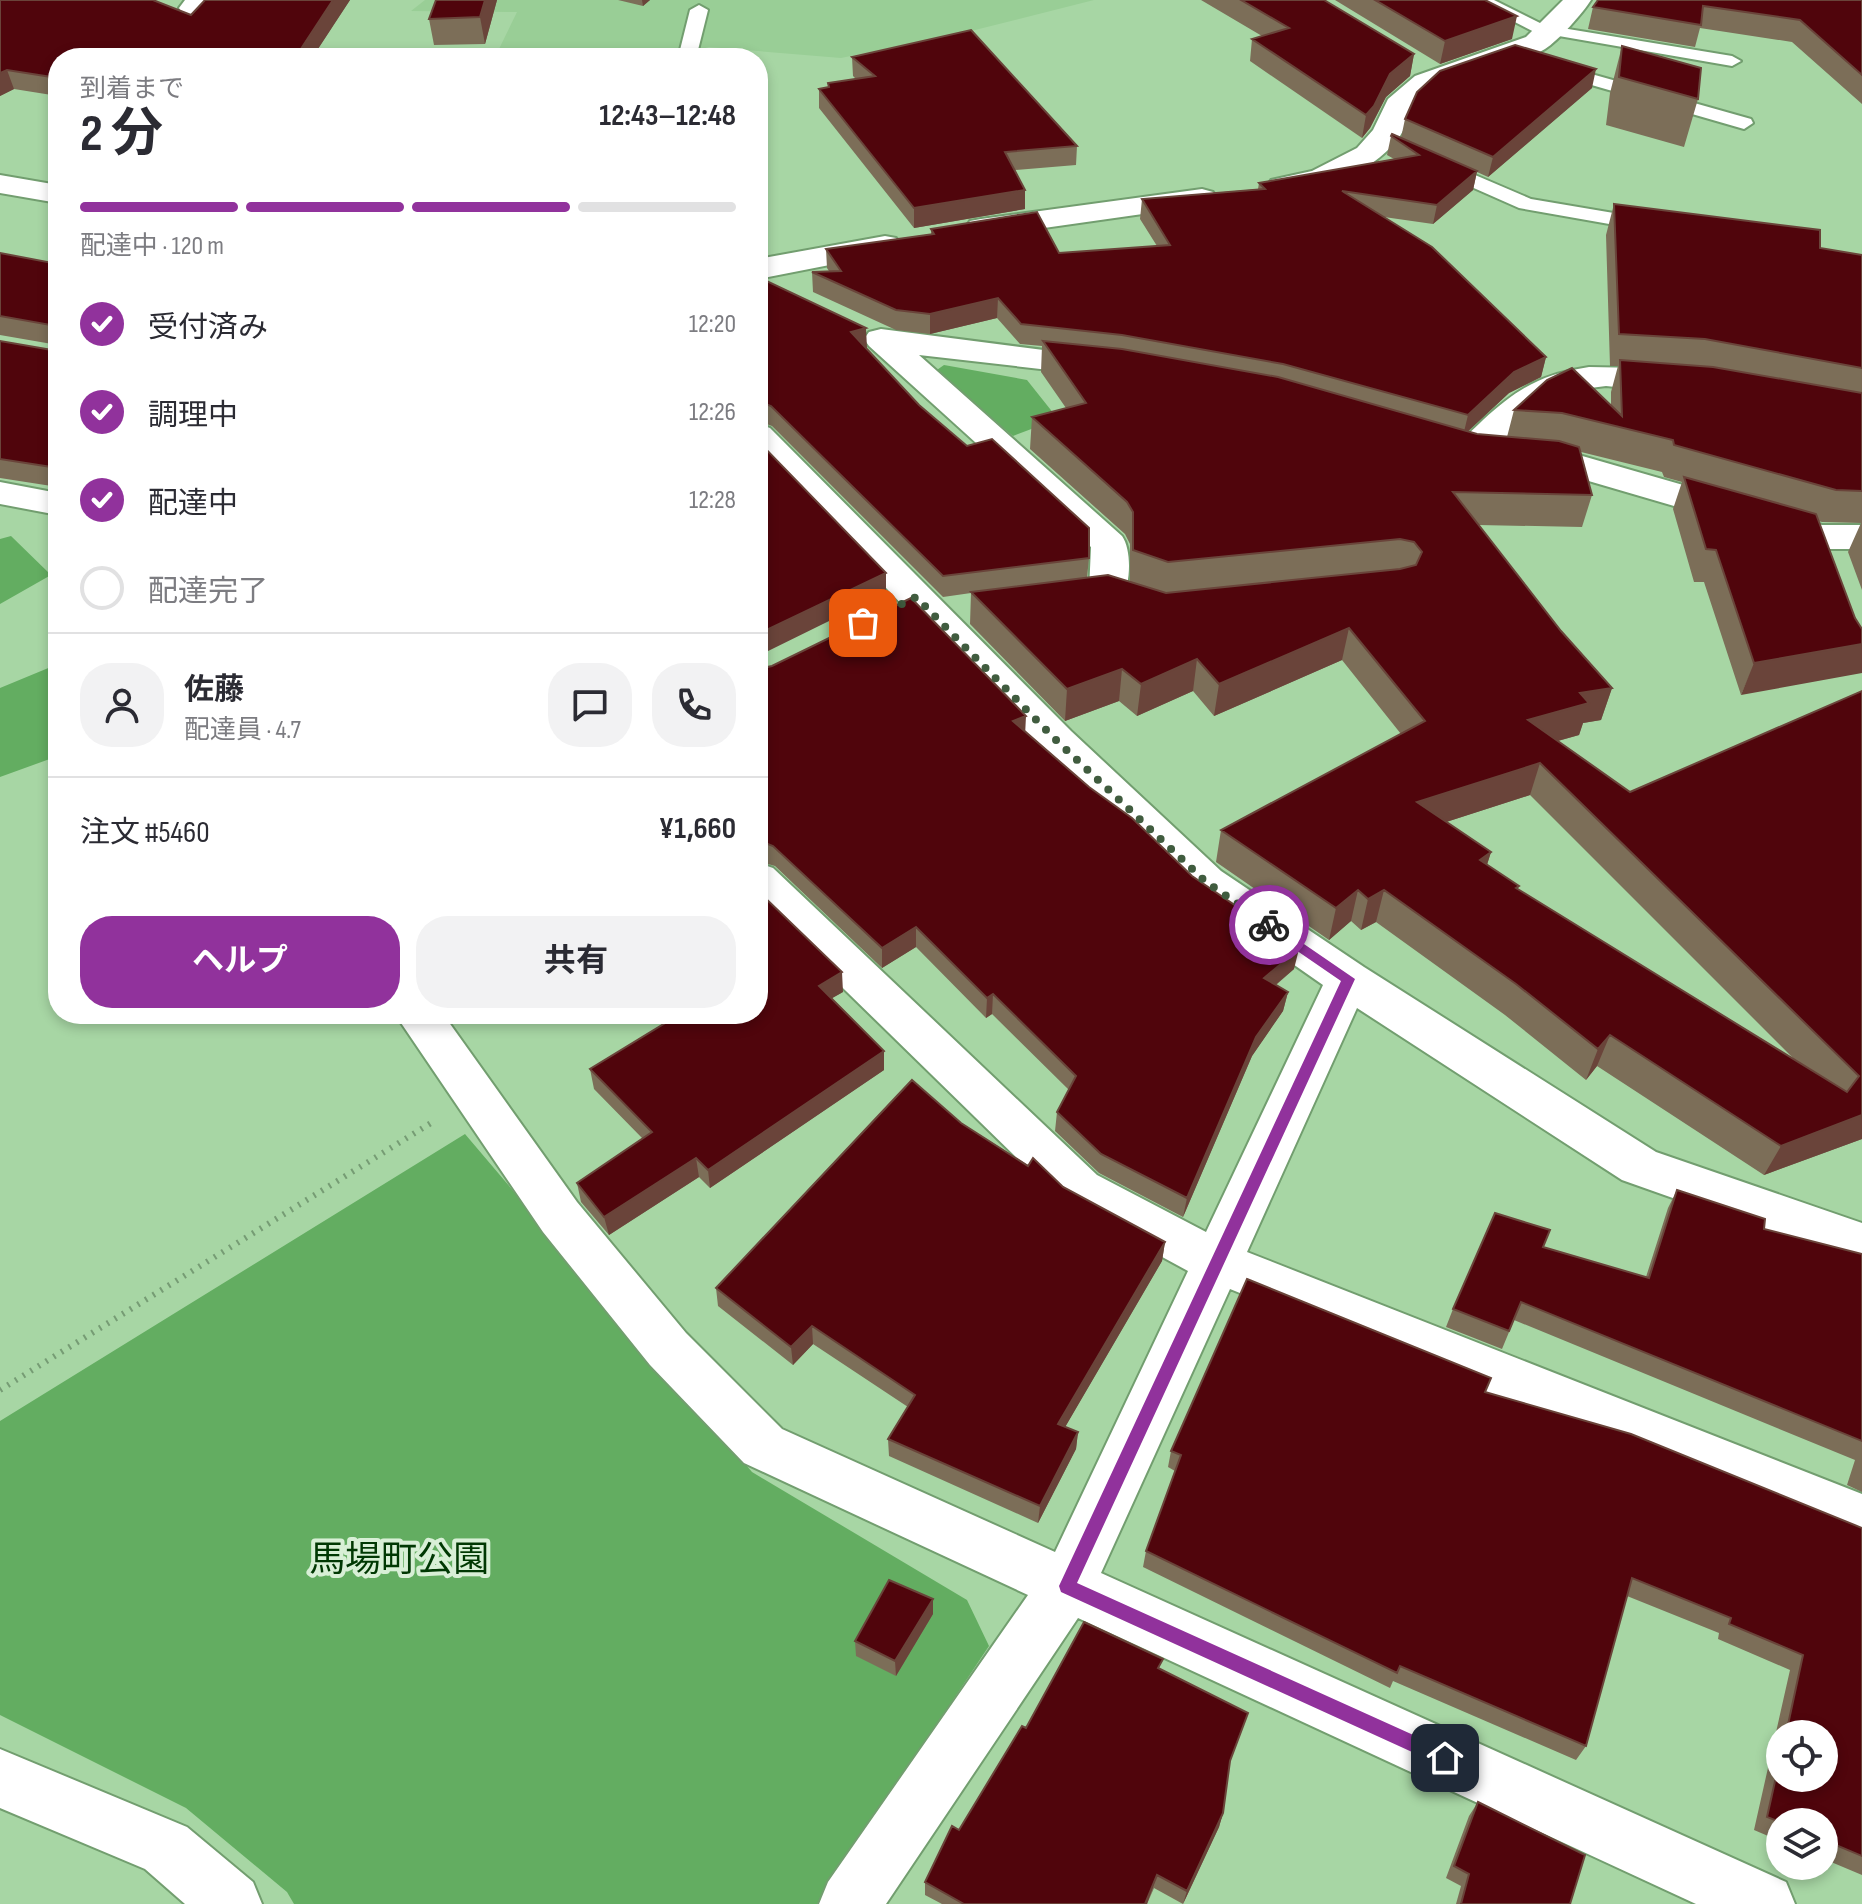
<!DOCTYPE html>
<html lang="ja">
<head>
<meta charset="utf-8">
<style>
	body { margin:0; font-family:"Sofia Sans Condensed","Noto Sans JP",sans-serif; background:#f2f2f3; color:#2b2b33; height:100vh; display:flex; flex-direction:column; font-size:30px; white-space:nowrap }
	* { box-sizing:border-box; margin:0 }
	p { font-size:26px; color:#7c7c81 }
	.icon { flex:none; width:44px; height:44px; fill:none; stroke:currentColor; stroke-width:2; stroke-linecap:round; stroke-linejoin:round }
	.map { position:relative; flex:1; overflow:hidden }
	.details { position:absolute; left:48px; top:48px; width:720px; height:976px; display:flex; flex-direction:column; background:#fff; border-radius:32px; box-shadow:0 4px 12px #0003 }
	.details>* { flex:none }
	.fabs { position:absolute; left:1766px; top:1720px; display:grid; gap:16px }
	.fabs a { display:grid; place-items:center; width:72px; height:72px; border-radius:50%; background:#fff; box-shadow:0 4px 12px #0003; font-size:40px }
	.pin { position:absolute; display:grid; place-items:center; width:68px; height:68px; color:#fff; margin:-34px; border-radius:16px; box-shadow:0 4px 12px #0006 }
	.courier { position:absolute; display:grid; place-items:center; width:80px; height:80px; margin:-40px; border:6px solid #91329c; border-radius:50%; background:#fff; color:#222; box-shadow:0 2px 10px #0007 }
	.headline em { font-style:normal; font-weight:700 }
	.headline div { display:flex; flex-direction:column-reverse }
	.headline { display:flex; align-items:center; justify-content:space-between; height:136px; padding:0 32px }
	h1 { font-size:52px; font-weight:700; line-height:60px }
	.bar { display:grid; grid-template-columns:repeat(4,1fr); gap:12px 8px; align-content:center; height:96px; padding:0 32px }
	.bar i { height:10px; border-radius:6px; background:#e1e1e2 }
	.bar .selected { background:#91329c }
	.bar p { grid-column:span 4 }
	.line { display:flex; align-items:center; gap:20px; padding:0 32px; border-top:2px solid #e1e1e2 }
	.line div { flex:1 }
	.round { display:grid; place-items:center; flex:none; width:84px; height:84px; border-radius:32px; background:#f2f2f3 }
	ol { padding:0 32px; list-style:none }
	li { display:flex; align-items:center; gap:24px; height:88px }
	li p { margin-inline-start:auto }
	li .icon { padding:8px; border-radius:50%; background:#91329c; color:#fff; stroke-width:4 }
	li:last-child { color:#7c7c81 }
	li i { width:44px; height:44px; border:4px solid #e1e1e2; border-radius:50% }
	.action { display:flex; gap:16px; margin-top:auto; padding:16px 32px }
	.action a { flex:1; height:92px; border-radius:32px; background:#91329c; color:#fff; font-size:32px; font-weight:700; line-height:92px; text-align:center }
	.action a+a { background:#f2f2f3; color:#2b2b33 }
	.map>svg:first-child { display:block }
</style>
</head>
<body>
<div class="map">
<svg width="1862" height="1904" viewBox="0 0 1862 1904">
	<rect width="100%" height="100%" fill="#a7d6a4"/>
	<path fill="#99ce96" d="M 425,0 L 1094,0 L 971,31 L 841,58 L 709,47 L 668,58 L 614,58 L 499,49 L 517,12 L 411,11 Z"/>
	<path fill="#63ad61" d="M 944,365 L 1027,380 L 1058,419 L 1013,436 L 934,372 Z
		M 11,536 L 51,575 L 0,604 L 0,539 Z
		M 58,664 L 58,756 L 0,777 L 0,688 Z
		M 465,1134 L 752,1472 L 967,1600 L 989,1646 L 817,1904 L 294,1904 L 287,1892 L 186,1808 L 0,1715 L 0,1421 Z"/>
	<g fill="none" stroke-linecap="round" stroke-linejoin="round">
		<defs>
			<path id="service" d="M 1472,0 L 1494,0 L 1544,25 L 1732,56 L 1741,61 L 1732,66 L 1553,35 L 1546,38 Z
				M 699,5 L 708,10 L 696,58 L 678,58 L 690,10 Z
				M 1556,64 L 1751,119 L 1753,123 L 1744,129 L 1550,73 L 1547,69 L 1550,65 Z
				M 1440,160 L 1531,199 L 1649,219 L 1659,225 L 1649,231 L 1519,208 L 1433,170 L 1430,166 L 1433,162 Z"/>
			<path id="minor" d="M 185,0 L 213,0 C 205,13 199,18 183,14 L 179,8 Z
				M 1563,0 L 1591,0 C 1583,13 1558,41 1545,49 C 1514,68 1467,70 1435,88 C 1413,101 1412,117 1400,136 C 1378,169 1311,202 1271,192 L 1267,186 L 1271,180 L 1312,171 L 1357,148 L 1373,130 L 1388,99 L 1415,76 L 1526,37 Z
				M 1202,189 L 1213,192 L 1217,198 L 1213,204 L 981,237 L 970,235 L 965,228 L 970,221 L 981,219 Z
				M 885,236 L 896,238 L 901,245 L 896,252 L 758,279 L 758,259 Z
				M 881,329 L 1114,359 L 1119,366 L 1114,373 L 1102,376 L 919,355 L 1122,536 C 1132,550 1131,585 1121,600 L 1108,603 L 1095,600 L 1089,591 L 1091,547 L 869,346 L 864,339 L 869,332 Z
				M 1589,367 L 1642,368 L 1686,376 L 1691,383 L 1686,390 L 1674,393 L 1606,386 L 1567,391 L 1534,411 L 1482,460 L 1470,463 L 1458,460 L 1452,452 C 1461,440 1473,430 1483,420 C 1518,388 1542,374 1589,367 Z
				M 758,424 L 770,428 L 1071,731 L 1221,871 L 1364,967 L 1656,1152 L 1862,1223 L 1862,1265 L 1622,1180 L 1357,1008 L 1247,1252 L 1862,1494 L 1862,1546 L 1230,1289 L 1101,1573 L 1786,1882 L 1795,1904 L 1696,1904 L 1078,1618 L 886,1904 L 819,1904 L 828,1882 L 1028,1595 L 744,1463 L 650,1365 L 543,1232 L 395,1014 L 443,1014 L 577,1202 L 686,1333 L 782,1429 L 1055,1552 L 1188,1271 L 1063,1203 L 758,905 L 758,863 L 773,868 L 1097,1175 L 1206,1232 L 1323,985 L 1191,893 L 1043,751 L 758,455 Z
				M 1528,446 L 1565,451 L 1822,525 L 1862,525 L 1862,549 L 1821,549 L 1551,470 L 1516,465 L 1510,457 L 1516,449 Z
				M 0,482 L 58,493 L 58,515 L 0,504 Z"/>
			<path id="tertiary" d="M 0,175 L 58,185 L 58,203 L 0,193 Z
				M 0,1749 L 187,1827 L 253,1882 L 262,1904 L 185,1904 L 145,1869 L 0,1808 Z"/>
		</defs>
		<use href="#service" stroke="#729e6f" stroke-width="4"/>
		<use href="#minor" stroke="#729e6f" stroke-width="4"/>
		<use href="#tertiary" stroke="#729e6f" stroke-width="4"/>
		<path stroke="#769c74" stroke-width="6" stroke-dasharray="2 7" stroke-linecap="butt" d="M 0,1390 L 431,1123"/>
		<use href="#service" fill="#fff" fill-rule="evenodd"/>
		<use href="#minor" fill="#fff" fill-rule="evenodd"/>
		<use href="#tertiary" fill="#fff" fill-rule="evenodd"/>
	</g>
	<path fill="#7c6e58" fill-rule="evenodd" d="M 0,0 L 191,15 L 205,0 L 350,0 L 312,58 L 58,58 L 58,96 L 14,89 L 0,96 Z
		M 436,0 L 497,0 L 485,44 L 434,45 L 429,19 Z
		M 618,0 L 650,0 L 643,6 Z
		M 1201,0 L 1324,0 L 1414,54 L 1410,76 L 1386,97 L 1370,128 L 1362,138 L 1250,61 L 1252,39 L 1262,36 Z
		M 1335,0 L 1485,0 L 1512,39 L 1440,64 Z
		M 1862,0 L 1862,104 L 1792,42 L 1700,28 L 1695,47 L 1588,29 L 1593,7 Z
		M 1622,46 L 1698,99 L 1684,147 L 1606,125 L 1610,93 Z
		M 852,57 L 1077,146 L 1076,165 L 1015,170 L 1025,190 L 1025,209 L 914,228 L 819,108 L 819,89 L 828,87 L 828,83 L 856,79 L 853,76 Z
		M 1592,88 L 1488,177 L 1477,172 L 1473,190 L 1433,224 L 1384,217 L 1546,357 L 1541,377 L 1509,393 L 1468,431 L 1477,434 L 1507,437 L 1514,410 L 1611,405 L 1611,392 L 1618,366 L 1610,366 L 1606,235 L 1614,204 L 1820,248 L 1862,255 L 1862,590 L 1848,552 L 1861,523 L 1822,522 L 1818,521 L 1741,695 L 1704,582 L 1694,582 L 1673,509 L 1682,482 L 1664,477 L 1662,472 L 1581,452 L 1592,495 L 1582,527 L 1479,525 L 1561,631 L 1612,688 L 1601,720 L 1583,723 L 1579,735 L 1558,741 L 1630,792 L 1862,691 L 1862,1139 L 1764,1175 L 1597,1066 L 1586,1080 L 1505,1015 L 1376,922 L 1361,930 L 1351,921 L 1329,940 L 1216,862 L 1221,830 L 1401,734 L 1342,660 L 1214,716 L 1193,691 L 1137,716 L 1119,701 L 1065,721 L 970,624 L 971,593 L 943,597 L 772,426 L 759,421 L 758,419 L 758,277 L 866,328 L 866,348 L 919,405 L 1089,558 L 1087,578 L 1130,582 L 1130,544 L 1125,534 L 1030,449 L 1032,417 L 1066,408 L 1041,372 L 1042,346 L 1020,344 L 997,318 L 930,334 L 896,330 L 813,292 L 812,272 L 829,271 L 827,268 L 826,249 L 931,234 L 931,229 L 1059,253 L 1157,246 L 1140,219 L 1142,199 L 1258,189 L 1259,183 L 1394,159 L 1387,155 L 1391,136 L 1401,138 L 1405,119 ZM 1530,795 L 1794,1059 L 1518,889 L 1519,886 L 1487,865 L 1491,852 L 1446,822 Z
		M 0,253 L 58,264 L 58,487 L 0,478 L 0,341 L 52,350 L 52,344 L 0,335 Z
		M 758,669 L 1025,731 L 1192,876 L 1294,969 L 1276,985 L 1288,992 L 1283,1011 L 1252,1056 L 1183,1217 L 1099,1173 L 1055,1131 L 1057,1112 L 1069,1090 L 992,1014 L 986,1018 L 916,947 L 882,968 L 775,866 L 758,861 Z
		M 843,992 L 832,998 L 884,1051 L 884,1070 L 710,1188 L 699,1177 L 609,1235 L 581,1202 L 577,1183 L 643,1139 L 594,1089 L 590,1069 L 679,1014 L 758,1014 Z
		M 961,1123 L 1063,1187 L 1165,1242 L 1162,1261 L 1065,1427 L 1078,1432 L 1076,1449 L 1038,1523 L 889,1456 L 888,1439 L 908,1407 L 813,1344 L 793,1365 L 718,1306 L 716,1288 Z
		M 1677,1190 L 1764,1229 L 1862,1254 L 1862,1492 L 1847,1485 L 1855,1460 L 1514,1320 L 1502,1349 L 1446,1327 L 1453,1309 L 1543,1247 L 1646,1277 L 1668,1208 Z
		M 1485,1392 L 1862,1528 L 1862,1875 L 1824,1859 L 1824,1822 L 1780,1822 L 1780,1841 L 1754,1830 L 1790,1670 L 1718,1639 L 1719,1633 L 1627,1596 L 1586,1746 L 1576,1760 L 1393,1681 L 1390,1688 L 1143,1567 L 1146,1551 L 1175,1471 L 1168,1467 L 1171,1451 ZM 1780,1734 L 1824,1734 L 1780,1778 Z
		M 933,1599 L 933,1614 L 896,1676 L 856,1656 L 855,1641 Z
		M 1161,1669 L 1243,1727 L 1229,1764 L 1223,1813 L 1219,1827 L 1183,1904 L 1154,1888 L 1147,1904 L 942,1904 L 925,1895 L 925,1882 L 1026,1728 Z
		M 1478,1802 L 1570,1904 L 1456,1904 L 1461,1886 L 1446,1878 L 1469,1816 Z"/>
	<path fill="#6a443a" d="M 333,0 L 350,0 L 312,58 L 295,58 Z
		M 485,0 L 497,0 L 485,44 L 480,17 Z
		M 642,0 L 650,0 L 643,6 Z
		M 1517,16 L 1512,39 L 1440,64 L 1445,41 Z
		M 1414,54 L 1410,76 L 1386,97 L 1370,128 L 1362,138 L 1366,115 L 1390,74 Z
		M 1596,69 L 1592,88 L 1488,177 L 1493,157 Z
		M 7,70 L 14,89 L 0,96 L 0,73 Z
		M 1477,171 L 1473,190 L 1433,224 L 1437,205 Z
		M 1025,190 L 1025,209 L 914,228 L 914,208 Z
		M 998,298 L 997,318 L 930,334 L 930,314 Z
		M 866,328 L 867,348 L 851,352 L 851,332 Z
		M 1546,357 L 1541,377 L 1509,393 L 1463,436 L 1468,415 L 1514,372 Z
		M 886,573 L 886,593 L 758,656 L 758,634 Z
		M 1349,628 L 1342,660 L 1214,716 L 1219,684 Z
		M 1862,644 L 1862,673 L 1741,695 L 1754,663 Z
		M 1197,659 L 1193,691 L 1137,716 L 1141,684 Z
		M 1122,669 L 1119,701 L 1065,721 L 1067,689 Z
		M 1612,688 L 1601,720 L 1583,723 L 1579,735 L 1518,752 L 1528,720 L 1580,693 Z
		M 1026,716 L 1025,736 L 1013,721 Z
		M 1540,763 L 1530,795 L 1409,834 L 1417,802 Z
		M 1491,852 L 1481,883 L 1480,860 Z
		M 1358,890 L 1351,921 L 1329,940 L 1336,908 Z
		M 1384,890 L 1376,922 L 1361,930 L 1368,899 Z
		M 916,927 L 916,947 L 882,968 L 882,948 Z
		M 1299,949 L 1294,969 L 1260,998 L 1264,978 Z
		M 842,972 L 843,992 L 820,1005 L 819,986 Z
		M 1288,992 L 1283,1011 L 1252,1056 L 1183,1217 L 1187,1198 L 1256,1037 Z
		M 993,994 L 992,1014 L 986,1018 L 987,998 Z
		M 1610,1035 L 1597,1066 L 1586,1080 L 1598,1049 Z
		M 884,1051 L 884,1070 L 710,1188 L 708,1170 Z
		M 1862,1115 L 1862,1139 L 1764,1175 L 1781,1146 Z
		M 696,1158 L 699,1177 L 609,1235 L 604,1217 Z
		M 1165,1242 L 1162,1261 L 1057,1441 L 1058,1424 Z
		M 812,1326 L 813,1344 L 793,1365 L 791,1347 Z
		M 1078,1432 L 1076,1449 L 1038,1523 L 1040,1506 Z
		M 933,1599 L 933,1614 L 896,1676 L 895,1661 Z
		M 1223,1813 L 1219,1827 L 1183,1904 L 1187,1891 Z
		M 1157,1875 L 1147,1904 L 1145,1904 Z"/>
	<path fill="#50050c" stroke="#6a443a" stroke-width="2" fill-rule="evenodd" d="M 0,0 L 153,0 L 191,15 L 205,0 L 333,0 L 295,58 L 58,58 L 58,78 L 7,70 L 0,73 Z
		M 436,0 L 485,0 L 480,17 L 429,19 Z
		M 1241,0 L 1324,0 L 1414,54 L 1390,74 L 1374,106 L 1366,115 L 1252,39 L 1289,28 Z
		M 1375,0 L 1485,0 L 1517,16 L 1445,41 Z
		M 1598,0 L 1862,0 L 1862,75 L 1800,20 L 1703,6 L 1701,25 L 1593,7 Z
		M 971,30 L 1077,146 L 1005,152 L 1025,190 L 914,208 L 819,89 L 829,87 L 828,83 L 875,76 L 852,57 Z
		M 1515,45 L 1596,69 L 1493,157 L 1405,119 L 1417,92 L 1440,71 Z
		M 1622,46 L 1701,68 L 1698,99 L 1619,77 Z
		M 1392,134 L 1477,171 L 1437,205 L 1342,191 L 1432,247 L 1546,357 L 1514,372 L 1468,415 L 1283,364 L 1122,335 L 1021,324 L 998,298 L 930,314 L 896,310 L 812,272 L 841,271 L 826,249 L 934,234 L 931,229 L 1037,212 L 1059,253 L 1170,245 L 1142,199 L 1265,189 L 1259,183 L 1419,155 L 1391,136 Z
		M 1614,204 L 1820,230 L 1820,248 L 1862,255 L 1862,368 L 1705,339 L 1619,334 Z
		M 0,253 L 58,264 L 58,468 L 0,459 L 0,341 L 52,350 L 51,325 L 0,316 Z
		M 758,277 L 866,328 L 851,332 L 919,405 L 967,446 L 992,439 L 1089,528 L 1089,558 L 943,576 L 771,406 L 758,401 Z
		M 1043,341 L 1122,349 L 1278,377 L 1477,434 L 1559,441 L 1579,447 L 1592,495 L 1453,492 L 1561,631 L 1612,688 L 1580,693 L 1589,703 L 1528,720 L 1630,792 L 1862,691 L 1862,1115 L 1781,1146 L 1610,1035 L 1598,1049 L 1516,984 L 1384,890 L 1368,899 L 1358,890 L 1336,908 L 1221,830 L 1425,721 L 1349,628 L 1219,684 L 1197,659 L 1141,684 L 1122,669 L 1067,689 L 971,592 L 1108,575 L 1166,593 L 1400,569 L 1416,565 L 1422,552 L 1414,542 L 1400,539 L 1168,562 L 1133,550 L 1133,512 L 1127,502 L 1032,417 L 1086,403 ZM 1540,763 L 1859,1076 L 1847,1092 L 1516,888 L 1519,886 L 1480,860 L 1491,852 L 1417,802 Z
		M 1620,360 L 1713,367 L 1862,393 L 1862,491 L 1836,490 L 1674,445 L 1673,440 L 1562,413 L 1514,410 L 1547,380 L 1572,368 L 1622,416 Z
		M 758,441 L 886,573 L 758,634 Z
		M 1684,477 L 1816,514 L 1855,618 L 1862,629 L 1862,644 L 1754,663 L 1716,550 L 1706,549 Z
		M 911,598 L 1026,716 L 1013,721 L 1089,787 L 1132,818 L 1192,876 L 1299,949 L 1264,978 L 1288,992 L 1256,1037 L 1187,1198 L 1101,1154 L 1057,1112 L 1076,1076 L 993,994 L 987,998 L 916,927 L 882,948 L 773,846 L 758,840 L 758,669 L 772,666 Z
		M 758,891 L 842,972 L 819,986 L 884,1051 L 708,1170 L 696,1158 L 604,1217 L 577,1183 L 652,1132 L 590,1069 L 680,1014 L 758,1014 Z
		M 912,1080 L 961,1123 L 1028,1166 L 1033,1158 L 1063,1187 L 1165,1242 L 1058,1424 L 1078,1432 L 1040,1506 L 888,1439 L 915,1395 L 812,1326 L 791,1347 L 716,1288 Z
		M 1677,1190 L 1765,1219 L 1764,1229 L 1862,1254 L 1862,1441 L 1521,1302 L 1509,1331 L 1453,1309 L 1495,1213 L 1550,1230 L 1543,1247 L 1649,1278 Z
		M 1247,1279 L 1491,1378 L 1485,1392 L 1631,1434 L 1862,1528 L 1862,1856 L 1824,1840 L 1824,1822 L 1780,1822 L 1767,1817 L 1780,1759 L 1780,1778 L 1824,1778 L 1824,1734 L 1786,1734 L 1803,1655 L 1729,1624 L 1731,1618 L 1632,1578 L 1586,1746 L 1400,1666 L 1397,1673 L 1146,1551 L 1181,1455 L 1171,1451 Z
		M 889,1580 L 933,1599 L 895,1661 L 855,1641 Z
		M 1084,1622 L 1163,1659 L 1158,1668 L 1248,1713 L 1230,1761 L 1223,1813 L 1187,1891 L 1157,1875 L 1145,1904 L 964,1904 L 925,1882 L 952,1826 L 959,1830 L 1022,1726 L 1026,1728 Z
		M 1478,1802 L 1585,1855 L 1570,1904 L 1461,1904 L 1469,1874 L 1454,1866 Z"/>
	<path fill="#91329c" d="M 1269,920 L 1355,979 L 1077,1583 L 1451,1752 L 1453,1758 L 1451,1764 L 1445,1767 L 1061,1592 L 1059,1586 L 1341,981 L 1264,928 L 1262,925 Z"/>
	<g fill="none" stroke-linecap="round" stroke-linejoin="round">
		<path stroke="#405c3f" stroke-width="8" stroke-dasharray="0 14.4" d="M 863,623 L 916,597 L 1057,741 L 1206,882 L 1269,925"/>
	</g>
	<g text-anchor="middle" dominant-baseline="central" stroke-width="8" stroke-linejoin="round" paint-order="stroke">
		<g font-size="36" fill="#003803" stroke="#d8efd6">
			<text x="399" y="1560">馬場町公園</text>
		</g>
	</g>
</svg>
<div class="fabs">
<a><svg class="icon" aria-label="locate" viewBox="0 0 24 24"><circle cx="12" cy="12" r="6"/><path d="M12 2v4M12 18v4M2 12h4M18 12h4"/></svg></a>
<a><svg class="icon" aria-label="layers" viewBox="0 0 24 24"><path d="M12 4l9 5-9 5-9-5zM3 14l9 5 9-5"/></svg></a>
</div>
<div class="pin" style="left:863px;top:623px;background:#ea580c"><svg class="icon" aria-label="bag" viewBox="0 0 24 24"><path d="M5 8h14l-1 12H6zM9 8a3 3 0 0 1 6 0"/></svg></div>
<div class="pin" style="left:1445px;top:1758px;background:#1f2937"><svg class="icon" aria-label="home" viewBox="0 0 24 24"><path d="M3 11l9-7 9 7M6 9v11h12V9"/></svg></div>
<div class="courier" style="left:1269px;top:925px"><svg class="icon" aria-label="bike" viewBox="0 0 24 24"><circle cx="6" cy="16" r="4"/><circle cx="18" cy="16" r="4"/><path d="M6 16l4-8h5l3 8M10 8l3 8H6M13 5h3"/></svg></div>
<section class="details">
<div class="headline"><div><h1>2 分</h1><p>到着まで</p></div><em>12:43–12:48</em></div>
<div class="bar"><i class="selected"></i><i class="selected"></i><i class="selected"></i><i></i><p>配達中 · 120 m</p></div>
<ol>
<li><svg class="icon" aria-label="check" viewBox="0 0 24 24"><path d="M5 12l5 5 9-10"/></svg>受付済み<p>12:20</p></li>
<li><svg class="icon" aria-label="check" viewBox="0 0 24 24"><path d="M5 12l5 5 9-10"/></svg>調理中<p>12:26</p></li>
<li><svg class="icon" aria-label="check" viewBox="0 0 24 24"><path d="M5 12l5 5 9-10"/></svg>配達中<p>12:28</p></li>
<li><i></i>配達完了</li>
</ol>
<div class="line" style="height:144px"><a class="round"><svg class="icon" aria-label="person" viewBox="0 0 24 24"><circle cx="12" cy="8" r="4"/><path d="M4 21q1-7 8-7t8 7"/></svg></a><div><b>佐藤</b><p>配達員 · 4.7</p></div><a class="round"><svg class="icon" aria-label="chat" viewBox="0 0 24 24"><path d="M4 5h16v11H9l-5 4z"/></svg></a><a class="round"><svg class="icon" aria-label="phone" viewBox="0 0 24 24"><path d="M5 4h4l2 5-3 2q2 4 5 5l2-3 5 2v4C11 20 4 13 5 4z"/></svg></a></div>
<div class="line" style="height:104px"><div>注文 #5460</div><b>¥1,660</b></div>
<div class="action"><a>ヘルプ</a><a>共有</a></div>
</section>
</div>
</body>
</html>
